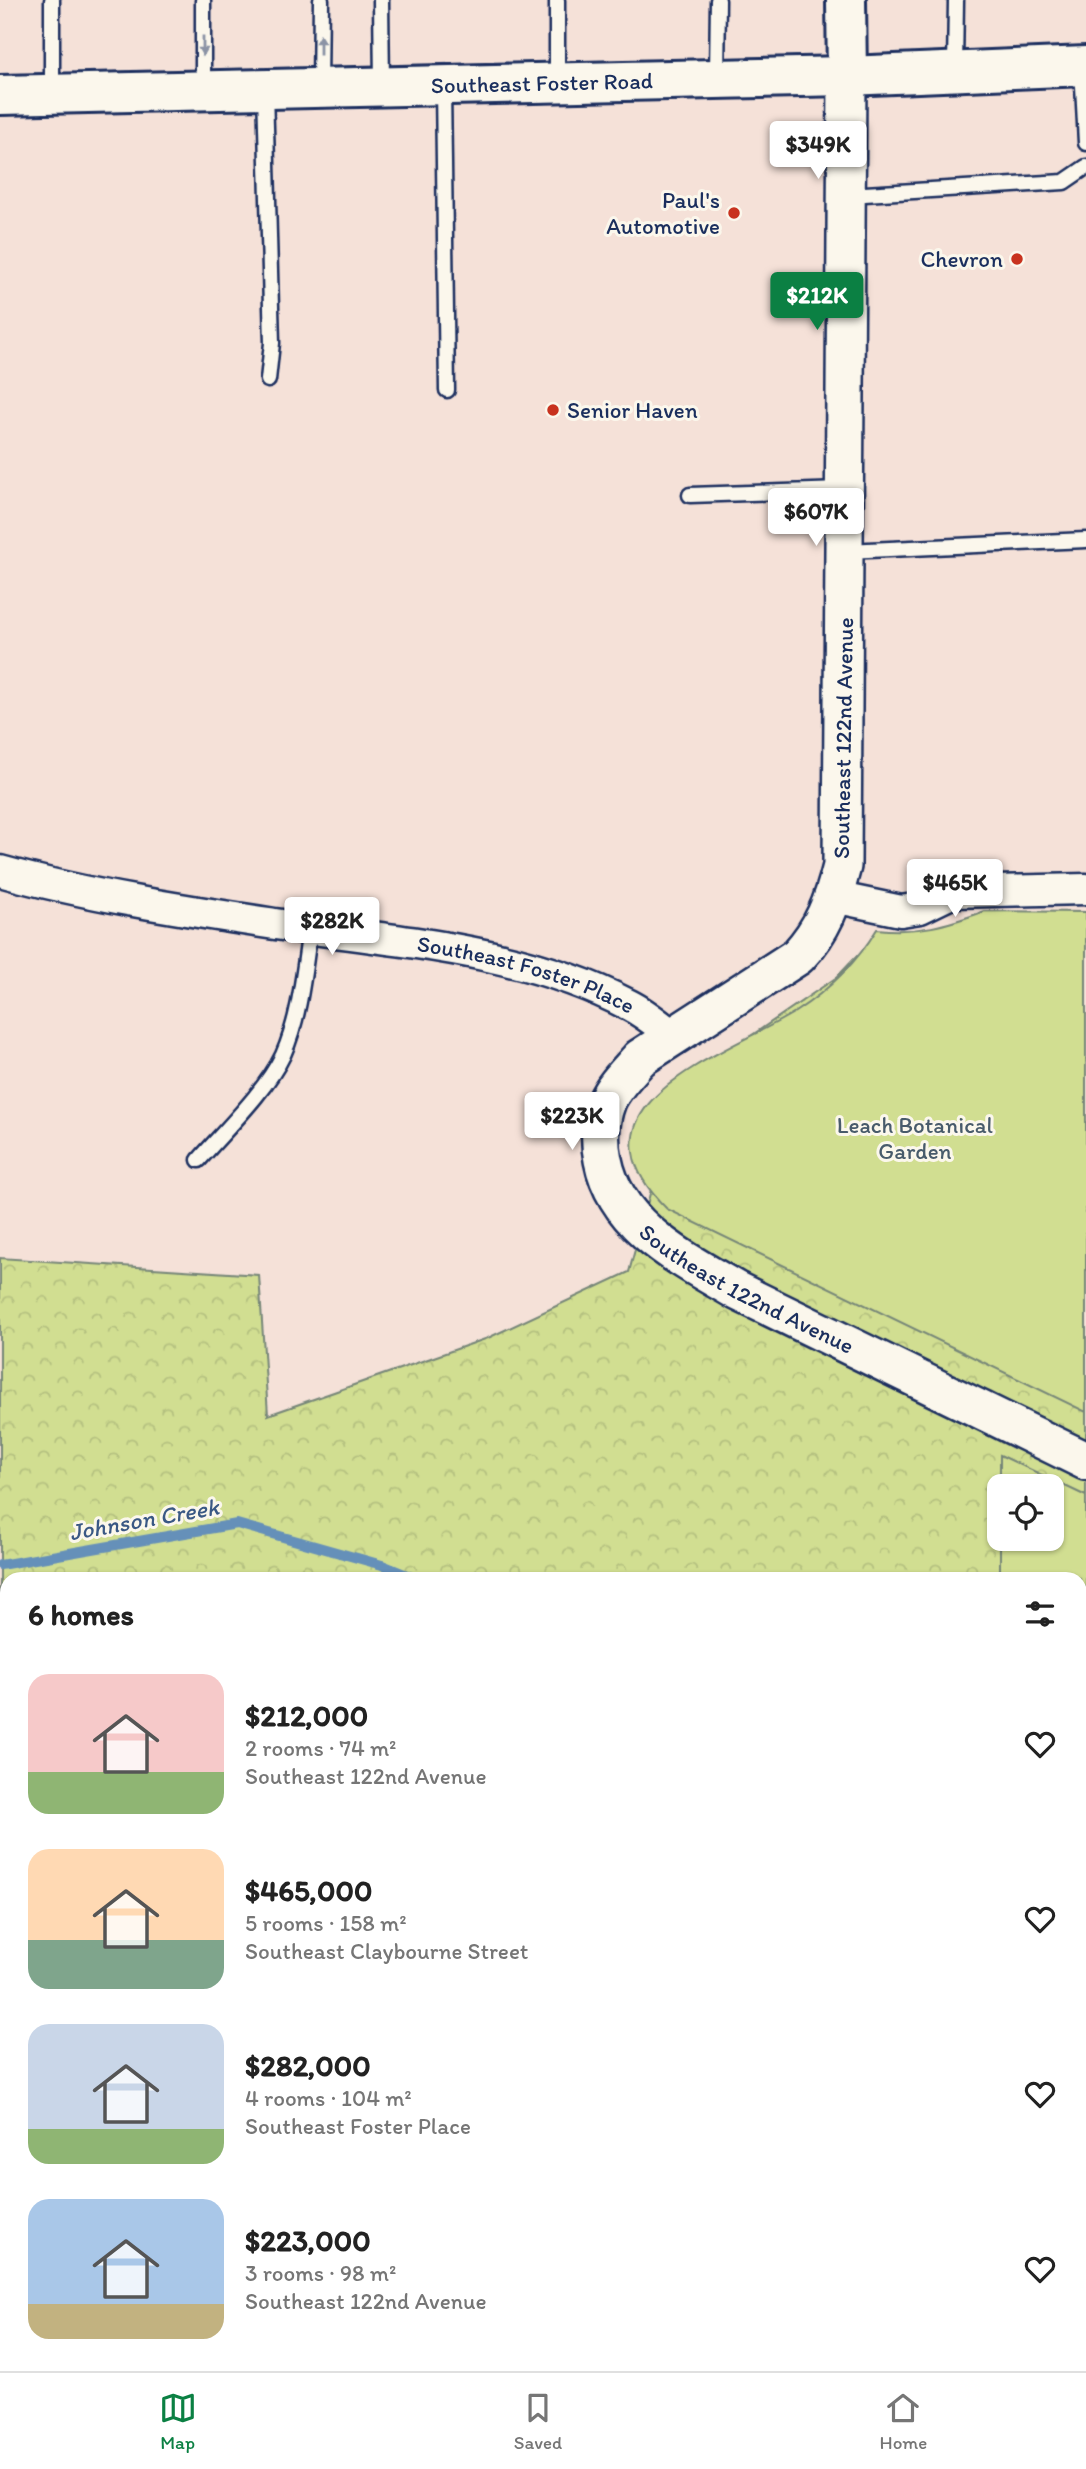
<!DOCTYPE html>
<html lang="en">
<head>
<meta charset="utf-8">
<style>
	:root { --surface:#fff; --page:#f6f6f6; --text:#222; --muted:#767676; --line:#e0e0e0; --accent:#0b8043 }
	body { margin:0; font-family:Itim,sans-serif; background:var(--page); color:var(--text); height:100vh; display:flex; flex-direction:column; font-size:26px; white-space:nowrap }
	* { box-sizing:border-box; margin:0 }
	p { font-size:23px; color:var(--muted) }
	.icon { flex:none; width:38px; height:38px; fill:none; stroke:currentColor; stroke-width:2; stroke-linecap:round; stroke-linejoin:round }
	.map { position:relative; flex:1; overflow:hidden }
	.sheet { position:absolute; left:0px; top:1572px; width:1087px; height:800px; display:flex; flex-direction:column; background:var(--surface); border-radius:21px 21px 0 0; box-shadow:0 2px 5px #0004 }
	.sheet>* { flex:none }
	.tools { position:absolute; left:987px; top:1474px; display:grid; gap:14px }
	.tools a { display:grid; place-items:center; width:77px; height:77px; border-radius:14px; background:var(--surface); box-shadow:0 2px 5px #0004; font-size:35px }
	.price { position:absolute; translate:-50% -60px; padding:0 16px; border-radius:7px; background:#fff; color:#222; font-size:23px; line-height:46px; filter:drop-shadow(0 2px 4px #0008) }
	.price::after { content:''; position:absolute; left:50%; top:42px; width:21px; height:16px; margin-left:-10px; background:inherit; clip-path:polygon(0 0,100% 0,50% 100%) }
	.price.active { background:var(--accent); color:#fff }
	ul { padding:0; list-style:none }
	li { display:flex; align-items:center; gap:21px; height:175px; padding:0 28px }
	li span { display:grid; place-items:center; flex:none; width:196px; height:140px; border-radius:21px; color:#555 }
	li>.icon { margin-inline-start:auto }
	span .icon { width:84px; height:84px; fill:#fffc; stroke-width:1 }
	li b { font-size:30px }
	h2 { display:flex; justify-content:space-between; align-items:center; height:84px; padding:0 28px; font-size:30px }
	.menu { display:flex; justify-content:space-around; align-items:center; height:98px; border-top:2px solid var(--line); background:var(--surface); font-size:19px; color:var(--muted) }
	.menu a { display:grid; justify-items:center; gap:4px }
	.menu .active { color:var(--accent) }
	.map>svg:first-child { display:block }
	.forest { fill:url(#forest-crowns); stroke:#768678; stroke-width:2; fill-rule:evenodd }
	.green { fill:#d1de91; stroke:#768678; stroke-width:2 }
	.lines { fill:none; stroke-linecap:round; stroke-linejoin:round }
	.stream { stroke:#6590b9; stroke-width:10 }
	.service-casing { stroke:#1b2f5e; stroke-width:19 }
	.minor-casing { stroke:#1b2f5e; stroke-width:35 }
	.tertiary-casing { stroke:#1b2f5e; stroke-width:42 }
	.secondary-casing { stroke:#1b2f5e; stroke-width:44 }
	.primary-casing { stroke:#1b2f5e; stroke-width:44 }
	.service { stroke:#fbf7ec; stroke-width:14 }
	.minor { stroke:#fbf7ec; stroke-width:30 }
	.tertiary { stroke:#fbf7ec; stroke-width:37 }
	.secondary { stroke:#fbf7ec; stroke-width:38 }
	.primary { stroke:#fbf7ec; stroke-width:38 }
	.oneway { fill:#8b93a5 }
	.poi-dot { fill:#c8321e; stroke:#fbf7ec; stroke-width:2.5 }
	.labels { text-anchor:middle; dominant-baseline:central; stroke-width:6; stroke-linejoin:round; paint-order:stroke }
	.street-label { font-size:23px; fill:#1b2f5e; stroke:#fbf7ec }
	.poi-label { font-size:23px; fill:#1b2f5e; stroke:#fbf7ec; text-anchor:end }
	.park-label { font-size:23px; fill:#485b6b; stroke:#fbf7ec }
	.water-label { font-size:24px; font-style:italic; fill:#3a5884; stroke:#fbf7ec }
</style>
</head>
<body>
<div class="map">
<svg width="1086" height="2371" viewBox="0 0 1086 2371">
	<defs>
		<pattern id="forest-crowns" width="20" height="18" patternUnits="userSpaceOnUse" patternTransform="scale(1.75)"><rect width="20" height="18" fill="#d1de91"/><path d="M2 6a3 3 0 1 1 6 0M12 15a3 3 0 1 1 6 0" fill="none" stroke="#b3bf7f"/></pattern>
	</defs>
	<rect width="100%" height="100%" fill="#f5e1d8"/>
	<filter id="ink" filterUnits="userSpaceOnUse"><feTurbulence type="fractalNoise" baseFrequency=".0143" numOctaves="2"/><feDisplacementMap in="SourceGraphic" scale="14" xChannelSelector="R" yChannelSelector="G"/><feConvolveMatrix kernelMatrix="1 2 1 2 8 2 1 2 1" color-interpolation-filters="sRGB"/></filter>
	<g filter="url(#ink)">
		<path class="forest" d="M1086 916V1828L1080 1826V1578H7V1678L0 1684V1258L259 1275 268 1415 488 1338 629 1272 679 1085 837 977 857 956 888 967ZM999 1486H1052V1538H999Z"/>
		<g class="green">
			<path d="M985 911 1086 912V1412L667 1209C561 1105 725 1055 795 1012 829 990 856 964 877 929 917 934 947 925 985 911Z"/>
			<path d="M1000 1455 1086 1496V1656H1080V1578H1000V1538H1052V1486H1000Z"/>
		</g>
		<g class="lines">
			<g class="stream">
				<path d="M0 1565 237 1524 382 1565 414 1578"/>
				<path d="M1080 1642 1086 1643"/>
			</g>
			<defs>
				<g id="service">
					<path d="M52 0V93"/>
					<path d="M381 0 382 85"/>
					<path d="M557 0V82"/>
					<path d="M1082 67 1086 143"/>
					<path d="M955 69 956 0"/>
					<path d="M717 77 718 0"/>
					<path d="M443 87 447 390"/>
					<path d="M320 88 321 0"/>
					<path d="M203 90V0"/>
					<path d="M265 91 272 343 268 380"/>
					<path d="M848 195 1064 182 1086 167"/>
					<path d="M690 495 842 490"/>
					<path d="M846 551 1086 540"/>
					<path d="M199 1160C225 1130 266 1091 283 1055 300 1017 304 970 310 929"/>
				</g>
				<g id="minor">
					<path id="s1" d="M0 871C90 896 183 910 275 924 394 941 521 948 629 1005 645 1013 659 1025 672 1035"/>
					<path d="M834 897 901 911 920 908 953 892 1086 889"/>
					<path d="M0 2264 7 2261"/>
				</g>
				<g id="tertiary">
					<path id="s2" d="M847 76 842 866C833 902 823 929 798 956L640 1058C629 1071 614 1085 607 1101 600 1119 599 1141 603 1160 616 1227 683 1259 737 1291L1086 1461"/>
					<path d="M1080 2103H1086"/>
					<path d="M783 2364 786 2371"/>
				</g>
				<path id="secondary" d="M846 0 847 76"/>
				<g id="primary">
					<path id="s3" d="M0 95 847 76 1086 66"/>
				</g>
			</defs>
			<use href="#service" class="service-casing"/>
			<use href="#minor" class="minor-casing"/>
			<use href="#tertiary" class="tertiary-casing"/>
			<use href="#secondary" class="secondary-casing"/>
			<use href="#primary" class="primary-casing"/>
			<use href="#service" class="service"/>
			<use href="#minor" class="minor"/>
			<use href="#tertiary" class="tertiary"/>
			<use href="#secondary" class="secondary"/>
			<use href="#primary" class="primary"/>
		</g>
		<defs><path id="oneway-solid" d="M-6-.8H1V-3.2L6.5 0L1 3.2V.8H-6Z" transform="scale(1.75)"/></defs>
		<g class="oneway">
			<use href="#oneway-solid" transform="translate(320 45) rotate(-90)"/>
			<use href="#oneway-solid" transform="translate(203 46) rotate(90)"/>
		</g>
	</g>
	<g class="poi-dot">
		<circle cx="734" cy="213" r="7"/>
		<circle cx="1017" cy="259" r="7"/>
		<circle cx="553" cy="410" r="7"/>
	</g>
	<g class="labels">
		<g class="street-label">
			<text stroke="none"><textPath href="#s3" startOffset="542">Southeast Foster Road</textPath></text>
			<text transform="translate(843 738) rotate(-89)">Southeast 122nd Avenue</text>
			<text stroke="none"><textPath href="#s1" startOffset="537">Southeast Foster Place</textPath></text>
			<text stroke="none"><textPath href="#s2" startOffset="1395">Southeast 122nd Avenue</textPath></text>
		</g>
		<g class="poi-label">
			<text x="720" y="200">Paul's<tspan x="720" dy="26">Automotive</tspan></text>
			<text x="1003" y="259">Chevron</text>
			<text x="567" y="410" text-anchor="start">Senior Haven</text>
		</g>
		<g class="park-label">
			<text x="915" y="1125">Leach Botanical<tspan x="915" dy="26">Garden</tspan></text>
		</g>
		<g class="water-label">
			<text transform="translate(144 1519) rotate(-10)">Johnson Creek</text>
		</g>
	</g>
</svg>
<div class="tools">
<a><svg class="icon" aria-label="locate" viewBox="0 0 24 24"><circle cx="12" cy="12" r="6"/><path d="M12 2v4M12 18v4M2 12h4M18 12h4"/></svg></a>
</div>
<b class="price" style="left:818px;top:181px">$349K</b>
<b class="price active" style="left:817px;top:332px">$212K</b>
<b class="price" style="left:816px;top:548px">$607K</b>
<b class="price" style="left:955px;top:919px">$465K</b>
<b class="price" style="left:332px;top:957px">$282K</b>
<b class="price" style="left:572px;top:1152px">$223K</b>
<section class="sheet">
<h2>6 homes<svg class="icon" aria-label="filters" viewBox="0 0 24 24"><path d="M4 7h16M4 17h16"/><circle cx="9" cy="7" r="2"/><circle cx="15" cy="17" r="2"/></svg></h2>
<ul>
<li><span style="background:linear-gradient(#f6c9c9 70%,#8fb573 0)"><svg class="icon" aria-label="home" viewBox="0 0 24 24"><path d="M3 11l9-7 9 7M6 9v11h12V9"/></svg></span><div><b>$212,000</b><p>2 rooms · 74 m²</p><p>Southeast 122nd Avenue</p></div><svg class="icon" aria-label="heart" viewBox="0 0 24 24"><path d="M12 20l-8-8c-3-5 5-10 8-4 3-6 11-1 8 4z"/></svg></li>
<li><span style="background:linear-gradient(#ffd9b3 65%,#7fa58c 0)"><svg class="icon" aria-label="home" viewBox="0 0 24 24"><path d="M3 11l9-7 9 7M6 9v11h12V9"/></svg></span><div><b>$465,000</b><p>5 rooms · 158 m²</p><p>Southeast Claybourne Street</p></div><svg class="icon" aria-label="heart" viewBox="0 0 24 24"><path d="M12 20l-8-8c-3-5 5-10 8-4 3-6 11-1 8 4z"/></svg></li>
<li><span style="background:linear-gradient(#c9d6e8 75%,#8fb573 0)"><svg class="icon" aria-label="home" viewBox="0 0 24 24"><path d="M3 11l9-7 9 7M6 9v11h12V9"/></svg></span><div><b>$282,000</b><p>4 rooms · 104 m²</p><p>Southeast Foster Place</p></div><svg class="icon" aria-label="heart" viewBox="0 0 24 24"><path d="M12 20l-8-8c-3-5 5-10 8-4 3-6 11-1 8 4z"/></svg></li>
<li><span style="background:linear-gradient(#a9c7e8 75%,#c2b280 0)"><svg class="icon" aria-label="home" viewBox="0 0 24 24"><path d="M3 11l9-7 9 7M6 9v11h12V9"/></svg></span><div><b>$223,000</b><p>3 rooms · 98 m²</p><p>Southeast 122nd Avenue</p></div><svg class="icon" aria-label="heart" viewBox="0 0 24 24"><path d="M12 20l-8-8c-3-5 5-10 8-4 3-6 11-1 8 4z"/></svg></li>
</ul>
</section>
</div>
<nav class="menu">
<a class="active"><svg class="icon" aria-label="map" viewBox="0 0 24 24"><path d="M3 6l6-2 6 2 6-2v14l-6 2-6-2-6 2zM9 4v14M15 6v14"/></svg>Map</a>
<a><svg class="icon" aria-label="saved" viewBox="0 0 24 24"><path d="M7 4h10v16l-5-4-5 4z"/></svg>Saved</a>
<a><svg class="icon" aria-label="home" viewBox="0 0 24 24"><path d="M3 11l9-7 9 7M6 9v11h12V9"/></svg>Home</a>
</nav>
</body>
</html>
